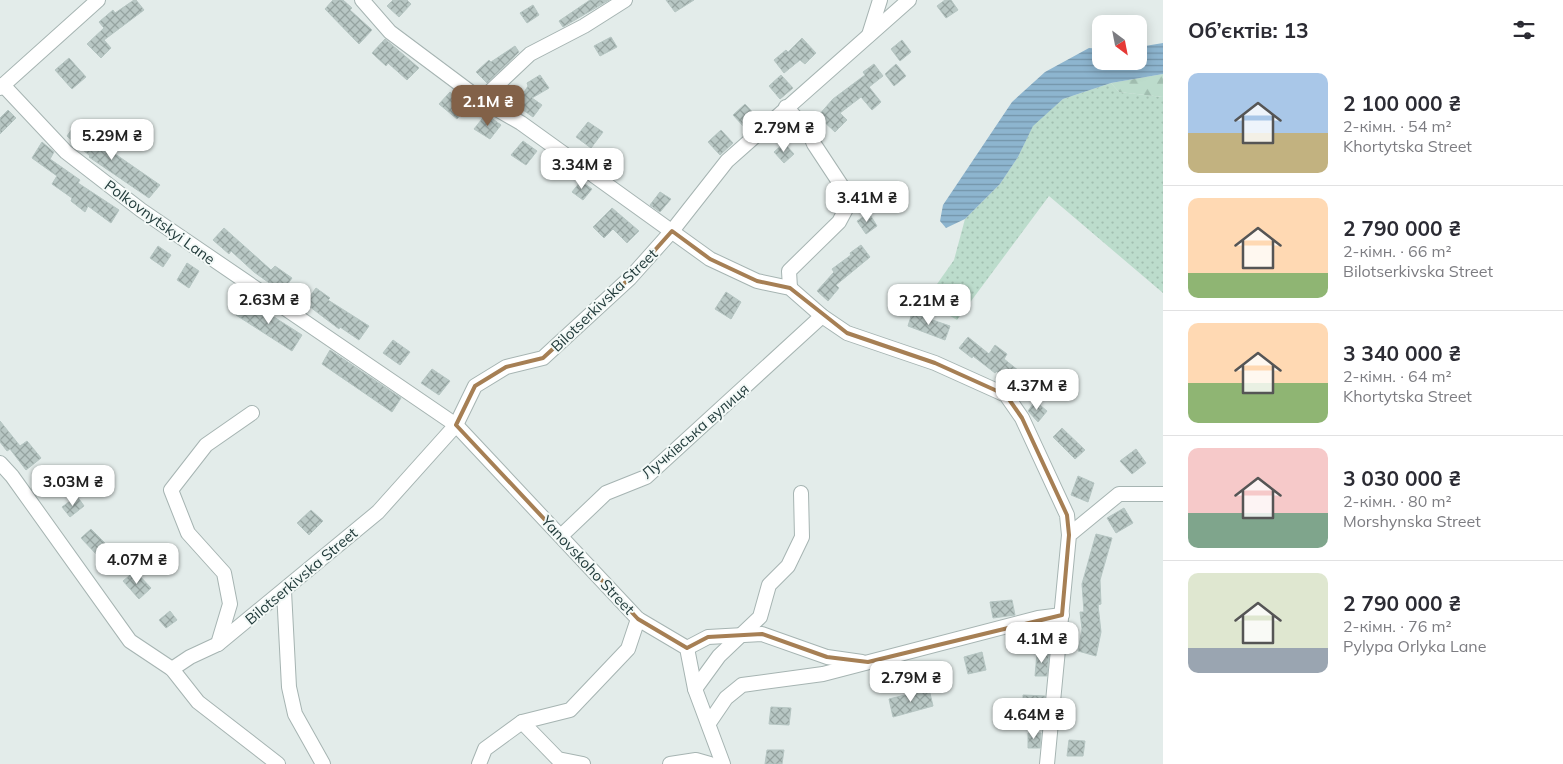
<!DOCTYPE html>
<html lang="uk">
<head>
<meta charset="utf-8">
<style>
	:root { --surface:#fff; --page:#f7f7f7; --text:#2b2b33; --muted:#7c7c81; --line:#e1e1e2; --accent:#826148 }
	body { margin:0; font-family:Mulish,sans-serif; background:var(--page); color:var(--text); height:100vh; display:flex; flex-direction:column; font-size:19px; white-space:nowrap }
	* { box-sizing:border-box; margin:0 }
	p { font-size:16px; color:var(--muted) }
	.icon { flex:none; width:28px; height:28px; fill:none; stroke:currentColor; stroke-width:2; stroke-linecap:round; stroke-linejoin:round }
	.map { position:relative; flex:1; overflow:hidden }
	.sheet { display:flex; flex-direction:column; background:var(--surface); width:400px }
	.sheet>* { flex:none }
	.needle { width:32px; rotate:148deg }
	.fabs { position:absolute; left:1092px; top:15px; display:grid; gap:10px }
	.fabs a { display:grid; place-items:center; width:55px; height:55px; border-radius:10px; background:var(--surface); box-shadow:0 2px 12px #0003; font-size:25px }
	.price { position:absolute; translate:-50% -42px; padding:0 11px; border-radius:10px; background:#fff; color:#222; font-size:16px; line-height:32px; filter:drop-shadow(0 1px 2px #0008) }
	.price::after { content:''; position:absolute; left:50%; top:30px; width:15px; height:11px; margin-left:-8px; background:inherit; clip-path:polygon(0 0,100% 0,50% 100%) }
	.price.active { background:var(--accent); color:#fff }
	ul { padding:0; list-style:none }
	li { display:flex; align-items:center; gap:15px; height:125px; padding:0 25px }
	li+li { border-top:1px solid var(--line) }
	li span { display:grid; place-items:center; flex:none; width:140px; height:100px; border-radius:10px; color:#555 }
	li>.icon { margin-inline-start:auto }
	span .icon { width:60px; height:60px; fill:#fffc; stroke-width:1 }
	li b { font-size:21px }
	h2 { display:flex; justify-content:space-between; align-items:center; height:60px; padding:0 25px; font-size:21px }
	main { display:flex; flex:1; min-height:0 }
	.map>svg:first-child { display:block }
	.grass { fill:url(#grass-dots) }
	.forest { fill:url(#forest-firs) }
	.water { fill:url(#water-rules) }
	.building { fill:url(#building-cross-hatch); stroke:#b5c5c2 }
	.lines { fill:none; stroke-linecap:round; stroke-linejoin:round }
	.minor-casing { stroke:#a6b4b2; stroke-width:16 }
	.minor { stroke:#fff; stroke-width:14 }
	.marked { fill:none; stroke:#a67f54; stroke-width:4; stroke-linejoin:round }
	.labels { text-anchor:middle; dominant-baseline:central; stroke-width:4; stroke-linejoin:round; paint-order:stroke }
	.street-label { font-size:15px; fill:#233c3c; stroke:#f3f9f7 }
</style>
</head>
<body>
<main>
<div class="map">
<svg width="1163" height="764" viewBox="0 0 1163 764">
	<defs>
		<pattern id="grass-dots" width="8" height="8" patternUnits="userSpaceOnUse" patternTransform="scale(1.25)"><rect width="8" height="8" fill="#bcdccc"/><path d="M2 2h.1M6 6h.1" fill="none" stroke="#a1beb0" stroke-width="1.8" stroke-linecap="round"/></pattern>
		<pattern id="forest-firs" width="22" height="20" patternUnits="userSpaceOnUse" patternTransform="scale(1.25)"><rect width="22" height="20" fill="#bcdccc"/><path d="M5 1l3.5 6h-7zM16 11l3.5 6h-7z" fill="#a1beb0"/></pattern>
		<pattern id="water-rules" width="6" height="5" patternUnits="userSpaceOnUse" patternTransform="scale(1.25)"><rect width="6" height="5" fill="#8db5cf"/><path d="M0 2.5h6" fill="none" stroke="#7394a9"/></pattern>
		<pattern id="building-cross-hatch" width="8" height="8" patternUnits="userSpaceOnUse" patternTransform="scale(1.25)"><rect width="8" height="8" fill="#b8c7c4"/><path d="M0 0l8 8M0 8l8-8" fill="none" stroke="#95a3a0"/></pattern>
	</defs>
	<rect width="100%" height="100%" fill="#e3ecea"/>
	<path class="grass" d="M1111 83 1119 92 1163 97V293L1049 196 957 320 925 301 954 260 965 219 1000 184 1018 157 1033 125 1063 99Z"/>
	<path class="forest" d="M1163 74V97L1119 92 1111 83Z"/>
	<path class="water" d="M1163 43V74L1111 83 1063 99 1033 126 1018 157 1000 184 965 219 946 228 940 221 943 205 1012 102 1045 72 1089 48 1101 49V61H1139V47Z"/>
	<g class="building">
		<path d="M134 0H136L144 10 104 40 111 48 101 58 87 44 104 28 99 22 113 10 115 13Z"/>
		<path d="M333 0H343L352 8 350 10 372 30 359 44 325 9Z"/>
		<path d="M393 0H407L411 4 399 17 387 6Z"/>
		<path d="M590 0H609L563 27 559 21Z"/>
		<path d="M666 0H694L675 12Z"/>
		<path d="M945 0H951L958 10 946 18 937 6Z"/>
		<path d="M533 5 539 15 527 23 520 13Z"/>
		<path d="M611 37 617 47 600 56 594 46Z"/>
		<path d="M802 38 816 53 805 64 800 60 784 73 774 60 786 50 788 52Z"/>
		<path d="M385 39 419 68 407 80 388 63 386 66 372 53Z"/>
		<path d="M902 40 911 52 900 61 891 49Z"/>
		<path d="M515 46 519 52 487 83 476 72 489 60 491 62Z"/>
		<path d="M69 58 86 77 72 89 55 70Z"/>
		<path d="M874 64 883 76 869 87 881 102 872 110 861 97 840 113 847 120 835 132 818 116 833 99 865 75 863 72Z"/>
		<path d="M896 64 906 76 894 86 885 74Z"/>
		<path d="M540 75 549 88 532 98 542 105 533 117 516 105 528 86 527 83Z"/>
		<path d="M781 75 793 88 780 99 769 86Z"/>
		<path d="M450 92 468 107 457 119 439 104Z"/>
		<path d="M745 104 757 117 745 128 733 115Z"/>
		<path d="M8 110 16 118 0 134V118Z"/>
		<path d="M486 114 501 125 490 139 474 129Z"/>
		<path d="M77 122 94 136 92 138 160 185 149 198 89 157 90 156 67 136Z"/>
		<path d="M588 122 603 132 591 148 576 137Z"/>
		<path d="M721 130 733 143 720 155 708 142Z"/>
		<path d="M523 141 537 151 526 165 511 155Z"/>
		<path d="M42 142 54 152 50 159 80 180 78 183 119 210 111 223 88 206 85 212 71 201 72 198 52 184 57 176 32 158Z"/>
		<path d="M784 143 794 154 784 163 774 152Z"/>
		<path d="M581 181 592 189 583 200 572 192Z"/>
		<path d="M660 192 671 199 660 212 650 205Z"/>
		<path d="M612 208 639 231 627 243 613 229 604 238 593 227Z"/>
		<path d="M869 213 877 226 866 234 857 221Z"/>
		<path d="M224 228 271 270 275 266 292 278 282 292 254 272 231 251 229 254 213 240Z"/>
		<path d="M861 245 870 257 836 285 839 288 828 301 817 291 834 272 832 269 851 255 850 253Z"/>
		<path d="M158 246 171 255 163 267 150 258Z"/>
		<path d="M187 263 199 271 189 288 177 280Z"/>
		<path d="M316 288 330 298 328 300 369 326 359 340 340 327 339 329 305 303Z"/>
		<path d="M726 292 741 302 731 319 715 309Z"/>
		<path d="M246 299 302 335 292 351 236 315Z"/>
		<path d="M912 313 950 326 945 340 908 326Z"/>
		<path d="M968 337 989 354 995 345 1007 354 1004 359 1024 375 1016 386 996 371 995 373 973 356 972 358 959 348Z"/>
		<path d="M393 340 410 352 400 365 383 353Z"/>
		<path d="M330 350 401 398 392 412 322 364Z"/>
		<path d="M432 369 450 381 439 395 421 383Z"/>
		<path d="M1035 401 1047 411 1038 422 1028 411Z"/>
		<path d="M0 421 20 446 27 441 41 458 26 470 10 449 7 451 0 442Z"/>
		<path d="M1062 428 1085 450 1075 459 1053 437Z"/>
		<path d="M1136 449 1146 463 1132 474 1120 461Z"/>
		<path d="M50 470 65 486 56 494 51 489 47 492 37 482Z"/>
		<path d="M1078 476 1094 483 1088 502 1071 495Z"/>
		<path d="M77 496 84 506 70 517 62 507Z"/>
		<path d="M1124 508 1133 523 1116 533 1107 518Z"/>
		<path d="M311 510 323 521 309 535 297 523Z"/>
		<path d="M91 529 108 546 98 556 81 538Z"/>
		<path d="M1096 534 1112 538 1100 580 1101 604 1098 605 1101 632 1096 656 1078 651 1082 629 1080 612H1084L1082 584Z"/>
		<path d="M135 571 151 588 139 599 123 581Z"/>
		<path d="M1012 600 1015 615 993 618 990 602Z"/>
		<path d="M170 611 177 620 166 628 159 620Z"/>
		<path d="M982 652 986 670 968 674 964 657Z"/>
		<path d="M1037 653H1049L1047 676H1035Z"/>
		<path d="M929 689 933 706 893 717 889 699Z"/>
		<path d="M1023 695 1045 696 1043 710 1023 709Z"/>
		<path d="M771 707 791 708 789 725 769 724Z"/>
		<path d="M1028 733H1041L1040 748H1028Z"/>
		<path d="M1069 740 1085 741 1083 756H1067Z"/>
		<path d="M767 750H784L782 764H765Z"/>
	</g>
	<g class="lines">
		<defs>
			<g id="minor">
				<path d="M362 0 390 32 481 100 521 123 710 259 757 281 790 288 822 316 847 333 935 363 1006 395 1022 418 1067 515 1069 535"/>
				<path d="M869 35 880 0"/>
				<path d="M3 85 66 152 141 210 456 425 638 619 687 648 695 689 723 764"/>
				<path d="M0 88 98 0"/>
				<path d="M481 100 530 54 584 26 625 0"/>
				<path d="M786 107 809 132 814 144 843 188 847 207 839 222 789 271 790 288"/>
				<path d="M0 463 12 476 130 641 172 669 198 702 278 764"/>
				<path d="M562 535 606 493 646 477 822 316"/>
				<path d="M284 591 289 687 295 714 323 764"/>
				<path d="M218 644 230 604 224 573 188 533 171 490 206 445 252 413"/>
				<path d="M687 648 708 637 762 634 827 657 862 662"/>
				<path d="M172 669 190 657 218 644 378 512 456 425 475 386 506 367 543 358 630 278 672 231 727 161 909 0"/>
				<path d="M695 689 719 656 760 617 769 585 788 566 802 537 801 493"/>
				<path d="M522 722 558 759 583 764"/>
				<path d="M709 723 726 698 742 685 823 674 1038 618 1062 615"/>
				<path d="M479 764 485 749 522 722 570 710 628 649 638 619"/>
				<path d="M670 764 696 760 710 764"/>
				<path d="M1047 764 1069 535 1119 494H1163"/>
			</g>
		</defs>
		<use href="#minor" class="minor-casing"/>
		<use href="#minor" class="minor"/>
	</g>
	<path class="marked" d="M672 231 710 259 757 281 790 288 847 333 935 363 1006 395 1022 418 1067 515 1069 535 1062 615 868 662 827 657 762 634 708 637 687 648 638 619 456 425 475 386 506 367 543 358 630 278Z"/>
	<g class="labels">
		<g class="street-label">
			<text transform="translate(160 222) rotate(36)">Polkovnytskyi Lane</text>
			<text transform="translate(604 300) rotate(-44)">Bilotserkivska Street</text>
			<text transform="translate(695 431) rotate(-41)">Лучківська вулиця</text>
			<text transform="translate(588 565) rotate(47)">Yanovskoho Street</text>
			<text transform="translate(301 576) rotate(-40)">Bilotserkivska Street</text>
		</g>
	</g>
</svg>
<div class="fabs">
<a><svg class="needle" viewBox="-14 -14 28 28"><path d="M0-13l5 13h-10z" fill="#e53935"/><path d="M0 13l5-13h-10z" fill="#7c7c81"/></svg></a>
</div>
<b class="price active" style="left:488px;top:127px">2.1M ₴</b>
<b class="price" style="left:784px;top:153px">2.79M ₴</b>
<b class="price" style="left:112px;top:161px">5.29M ₴</b>
<b class="price" style="left:582px;top:190px">3.34M ₴</b>
<b class="price" style="left:867px;top:223px">3.41M ₴</b>
<b class="price" style="left:269px;top:325px">2.63M ₴</b>
<b class="price" style="left:929px;top:326px">2.21M ₴</b>
<b class="price" style="left:1037px;top:411px">4.37M ₴</b>
<b class="price" style="left:73px;top:507px">3.03M ₴</b>
<b class="price" style="left:137px;top:585px">4.07M ₴</b>
<b class="price" style="left:1042px;top:664px">4.1M ₴</b>
<b class="price" style="left:911px;top:703px">2.79M ₴</b>
<b class="price" style="left:1034px;top:740px">4.64M ₴</b>
</div>
<section class="sheet">
<h2>Об’єктів: 13<svg class="icon" aria-label="filters" viewBox="0 0 24 24"><path d="M4 7h16M4 17h16"/><circle cx="9" cy="7" r="2"/><circle cx="15" cy="17" r="2"/></svg></h2>
<ul>
<li><span style="background:linear-gradient(#a9c7e8 60%,#c2b280 0)"><svg class="icon" aria-label="home" viewBox="0 0 24 24"><path d="M3 11l9-7 9 7M6 9v11h12V9"/></svg></span><div><b>2 100 000 ₴</b><p>2-кімн. · 54 m²</p><p>Khortytska Street</p></div></li>
<li><span style="background:linear-gradient(#ffd9b3 75%,#8fb573 0)"><svg class="icon" aria-label="home" viewBox="0 0 24 24"><path d="M3 11l9-7 9 7M6 9v11h12V9"/></svg></span><div><b>2 790 000 ₴</b><p>2-кімн. · 66 m²</p><p>Bilotserkivska Street</p></div></li>
<li><span style="background:linear-gradient(#ffd9b3 60%,#8fb573 0)"><svg class="icon" aria-label="home" viewBox="0 0 24 24"><path d="M3 11l9-7 9 7M6 9v11h12V9"/></svg></span><div><b>3 340 000 ₴</b><p>2-кімн. · 64 m²</p><p>Khortytska Street</p></div></li>
<li><span style="background:linear-gradient(#f6c9c9 65%,#7fa58c 0)"><svg class="icon" aria-label="home" viewBox="0 0 24 24"><path d="M3 11l9-7 9 7M6 9v11h12V9"/></svg></span><div><b>3 030 000 ₴</b><p>2-кімн. · 80 m²</p><p>Morshynska Street</p></div></li>
<li><span style="background:linear-gradient(#dfe7d0 75%,#9aa5b1 0)"><svg class="icon" aria-label="home" viewBox="0 0 24 24"><path d="M3 11l9-7 9 7M6 9v11h12V9"/></svg></span><div><b>2 790 000 ₴</b><p>2-кімн. · 76 m²</p><p>Pylypa Orlyka Lane</p></div></li>
</ul>
</section>
</main>
</body>
</html>
